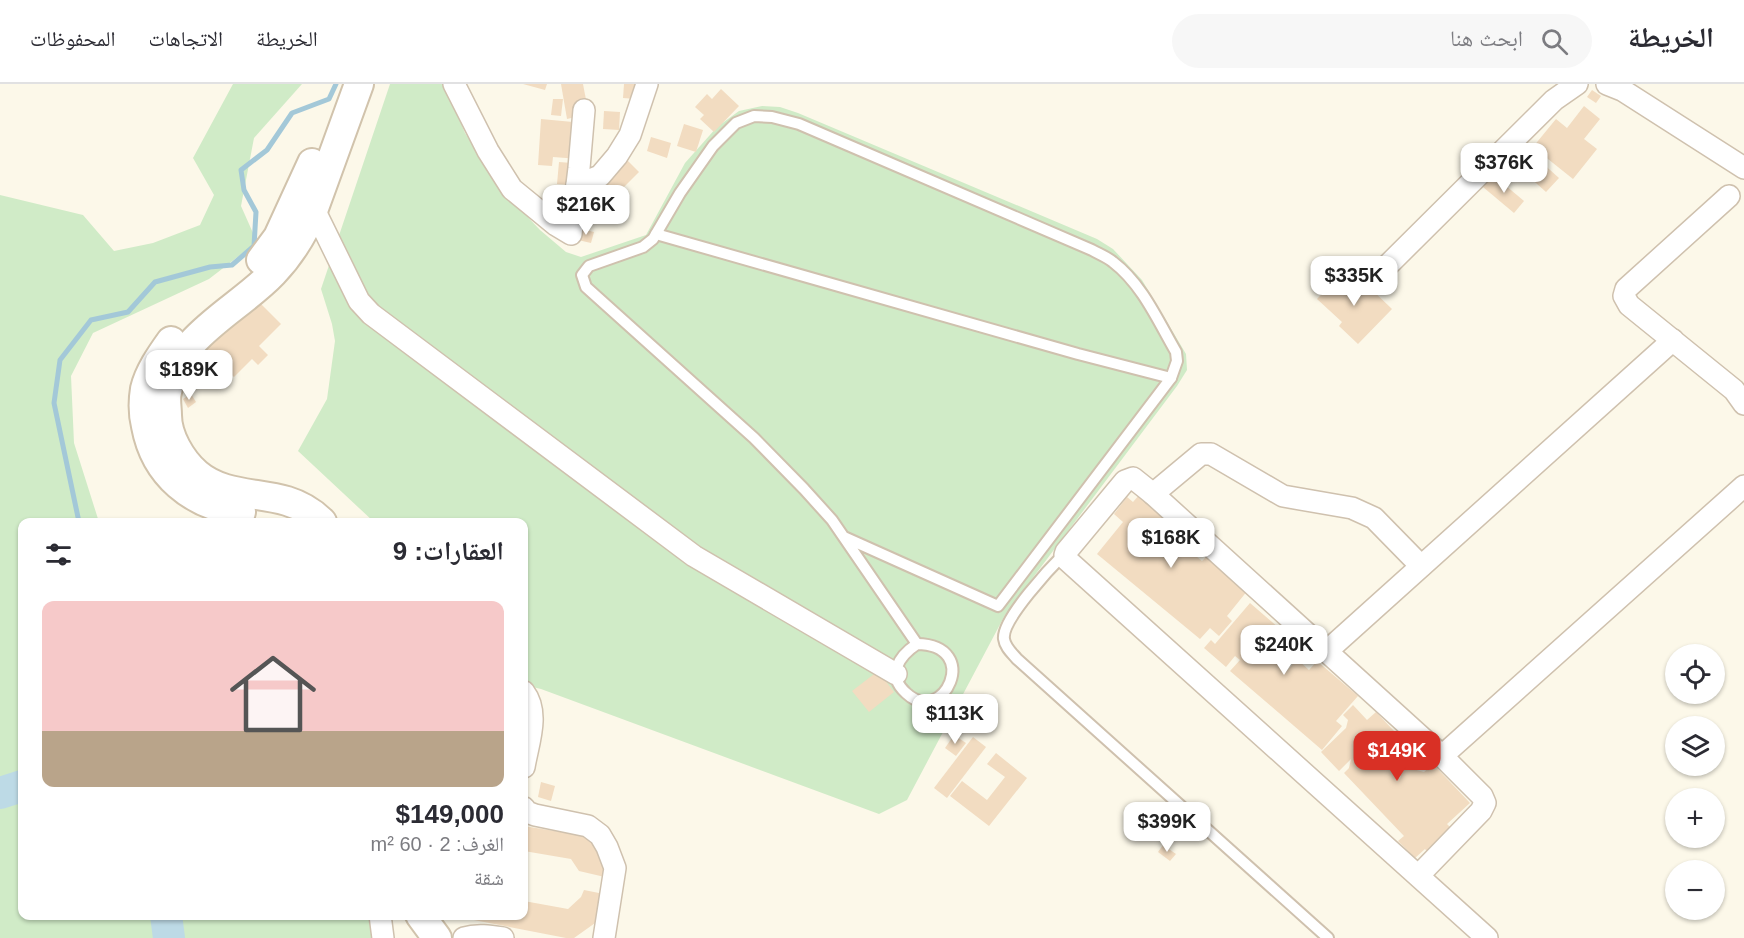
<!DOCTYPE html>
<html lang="ar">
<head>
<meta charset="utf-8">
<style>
	:root { --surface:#fff; --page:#f7f7f7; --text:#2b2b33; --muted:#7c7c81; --line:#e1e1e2; --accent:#d93025 }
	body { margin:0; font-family:Helvetica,"Noto Naskh Arabic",sans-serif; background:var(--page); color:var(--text); direction:rtl; height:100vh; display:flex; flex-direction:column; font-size:22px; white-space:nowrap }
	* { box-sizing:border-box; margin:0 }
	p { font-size:20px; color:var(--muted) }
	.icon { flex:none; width:33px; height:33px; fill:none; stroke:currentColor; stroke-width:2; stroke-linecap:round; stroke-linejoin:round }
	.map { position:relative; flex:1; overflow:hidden; direction:ltr }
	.drawer { position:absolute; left:18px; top:434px; width:510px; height:402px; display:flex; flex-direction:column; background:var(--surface); border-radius:12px; box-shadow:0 2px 4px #0004; direction:rtl }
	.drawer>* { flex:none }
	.controls { position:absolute; left:1665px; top:560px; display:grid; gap:12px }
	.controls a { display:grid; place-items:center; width:60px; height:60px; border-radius:50%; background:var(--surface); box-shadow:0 2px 4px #0004; font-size:30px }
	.price { position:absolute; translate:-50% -51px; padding:0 14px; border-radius:12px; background:#fff; color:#222; font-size:20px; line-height:39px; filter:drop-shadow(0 2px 3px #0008) }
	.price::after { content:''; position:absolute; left:50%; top:36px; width:18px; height:14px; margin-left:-9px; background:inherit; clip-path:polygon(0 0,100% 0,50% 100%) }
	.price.active { background:var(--accent); color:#fff }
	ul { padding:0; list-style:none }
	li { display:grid; align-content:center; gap:12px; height:318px; padding:0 24px }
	li span { display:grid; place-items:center; height:186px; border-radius:12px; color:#555 }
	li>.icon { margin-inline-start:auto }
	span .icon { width:108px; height:108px; fill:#fffc; stroke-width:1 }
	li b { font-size:26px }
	h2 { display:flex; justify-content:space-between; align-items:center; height:72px; padding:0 24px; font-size:26px }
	header { display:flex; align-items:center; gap:36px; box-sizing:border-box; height:84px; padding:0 30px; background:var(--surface); border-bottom:2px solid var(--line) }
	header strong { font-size:28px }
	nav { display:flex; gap:33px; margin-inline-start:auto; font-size:21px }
	.search { width:420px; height:54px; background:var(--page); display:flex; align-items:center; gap:15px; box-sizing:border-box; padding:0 21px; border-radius:33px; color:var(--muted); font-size:22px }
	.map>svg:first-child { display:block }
	.green { fill:#d0ebc7 }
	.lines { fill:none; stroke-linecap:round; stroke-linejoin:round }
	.stream { stroke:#a3c8d8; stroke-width:5 }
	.river { stroke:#bddae6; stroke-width:32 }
	.building { fill:#f2dcc1 }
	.lane-casing { stroke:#cfc1ae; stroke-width:14 }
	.street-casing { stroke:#cfc1ae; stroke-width:24 }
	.secondary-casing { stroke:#d1c3ac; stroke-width:32 }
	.lane { stroke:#fff; stroke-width:10 }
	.street { stroke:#fff; stroke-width:21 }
	.secondary { stroke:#fff; stroke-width:28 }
</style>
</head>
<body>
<header>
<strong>الخريطة</strong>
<div class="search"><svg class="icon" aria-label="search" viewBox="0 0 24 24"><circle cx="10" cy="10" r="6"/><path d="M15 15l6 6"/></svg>ابحث هنا</div>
<nav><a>الخريطة</a><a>الاتجاهات</a><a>المحفوظات</a></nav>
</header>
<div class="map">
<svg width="1744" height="854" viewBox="0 0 1744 854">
	<rect width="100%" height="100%" fill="#fcf8e9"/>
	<g class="green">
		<path d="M233 0H302L254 54 241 122 257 158 209 195 93 249 71 292 74 359 99 438H22V831H370L375 854H0V111L83 131 114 167 153 159 200 141 214 111 193 74Z"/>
		<path d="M390 0H445L465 49 501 105 540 146 566 168 581 173 646 151 685 79 717 43 739 27 762 22 780 23 798 29 1097 155 1113 165 1142 196 1186 270 1187 286 1177 302 1005 531 907 716 879 730 541 605 524 601V438H374L298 367 327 315 335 257 332 240 321 205Z"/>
	</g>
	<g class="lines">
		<path class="stream" d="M79 438 54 319 60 276 91 236 128 228 155 198 210 183 232 181 254 162 256 128 244 106 241 86 267 66 292 29 329 15 336 0"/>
		<g class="river">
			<path d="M0 709 22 702"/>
			<path d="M166 831 169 854"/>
		</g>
	</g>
	<g class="building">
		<path d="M523 0H547L545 6Z"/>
		<path d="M561 0H583L587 21 580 32 567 35Z"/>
		<path d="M624 0H637L636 15 623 14Z"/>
		<path d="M721 5 739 22 714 48 700 35 704 31 695 23 707 10 712 15Z"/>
		<path d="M1592 6 1601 12 1596 19 1587 13Z"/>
		<path d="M553 15H563L561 32 551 31Z"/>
		<path d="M1584 22 1600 35 1584 55 1597 65 1573 95 1533 63 1556 35 1567 44Z"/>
		<path d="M604 27 620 28 619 46 603 45Z"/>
		<path d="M541 35 573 38 579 75 553 73 552 82 538 81Z"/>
		<path d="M684 40 703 46 696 68 677 62Z"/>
		<path d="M651 53 671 59 667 74 647 67Z"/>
		<path d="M1530 68 1559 94 1546 108 1517 82Z"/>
		<path d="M626 75 639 88 610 117 597 105Z"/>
		<path d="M559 78 572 79 570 101 557 100Z"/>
		<path d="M1493 91 1524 117 1514 129 1483 103Z"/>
		<path d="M581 145 594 148 591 159 578 156Z"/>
		<path d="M1343 188 1363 208 1368 202 1392 225 1358 260 1339 242 1342 238 1317 215Z"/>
		<path d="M255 214 281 240 259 262 268 271 258 281 252 275 234 293 204 264Z"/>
		<path d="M191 310 196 318 188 324 183 315Z"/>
		<path d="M1140 410 1193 454 1185 463 1202 477 1207 472 1248 506 1227 532 1232 537 1219 552 1210 544 1200 555 1097 470 1123 438 1114 430 1127 413 1133 418Z"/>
		<path d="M1250 519 1300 562 1280 585 1285 589 1297 575 1309 586 1317 577 1358 612 1336 637 1342 642 1322 666 1230 587 1240 576 1235 572 1226 583 1204 564 1211 556 1215 560Z"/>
		<path d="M878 587 894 608 869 628 852 607Z"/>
		<path d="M1353 621 1367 636 1376 628 1413 667 1392 687 1400 695 1405 676 1419 680 1413 685 1424 688 1433 680 1470 719 1447 740 1455 748 1430 771 1425 765 1415 774 1398 757 1404 752 1344 689 1349 684 1351 675 1339 687 1321 668 1346 644 1348 636 1343 631Z"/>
		<path d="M954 651 966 659 956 672 945 664Z"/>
		<path d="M973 653 986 663 947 714 934 704Z"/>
		<path d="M996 669 1027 694 989 742 950 712 962 697 987 716 1005 693 987 680Z"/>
		<path d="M541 698 555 702 551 717 538 713Z"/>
		<path d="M524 742 591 753 610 778 609 794 579 787 571 775 524 767Z"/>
		<path d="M1163 761 1176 770 1170 777 1158 768Z"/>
		<path d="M584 806 609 811 605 832 574 854H566L453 832 524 831V817L568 825 581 813Z"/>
	</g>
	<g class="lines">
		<defs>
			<g id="lane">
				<path d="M656 150 1078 270 1171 294"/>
				<path d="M844 453 998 522 1171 294 1177 277 1176 268C1158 237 1142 200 1113 178 1107 173 1099 170 1092 166L799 40 772 33 754 32 736 39 713 62 680 109 653 155 643 163 589 182 582 191 586 203 754 354 804 405 832 436 917 560"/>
				<path d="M1066 468C1052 482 1001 536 1004 555 1005 563 1012 569 1017 575L1328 854"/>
				<path d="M917 560C983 561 943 644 906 609 886 591 899 572 917 560Z"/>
			</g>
			<g id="street">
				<path d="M454 0 488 67 512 105 556 141 571 150 579 84 584 26"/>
				<path d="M1607 0 1622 6 1744 84"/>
				<path d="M577 101 600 92 617 72 630 51 647 0"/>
				<path d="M1729 112 1626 205 1624 212 1629 221 1734 306 1744 320"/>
				<path d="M309 115 359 217 371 230 694 472 896 590"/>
				<path d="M1388 181 1554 16 1577 0"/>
				<path d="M1153 410 1201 370H1211L1283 412 1352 424 1374 434 1421 482"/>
				<path d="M1327 567 1673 256"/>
				<path d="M524 608C540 629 528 659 524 683"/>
				<path d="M1442 672 1744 402"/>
				<path d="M524 724 527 728 535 731 588 742 600 751 607 763 615 784 604 854"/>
				<path d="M1418 792 1481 727 1485 719 1482 712 1442 672 1153 410 1133 394 1125 397 1066 468 1065 471 1067 476 1487 854"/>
				<path d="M380 831 383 854"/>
				<path d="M464 854C477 850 490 852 503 854"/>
			</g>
			<g id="secondary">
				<path d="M261 176 278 153 312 79"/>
				<path d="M171 257C161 271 149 288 145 305 143 317 143 330 146 342 155 391 192 421 241 428"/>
				<path d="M322 438C313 429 300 421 287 417 257 408 223 412 197 390 181 376 167 352 167 331 167 324 165 315 167 308 176 252 238 226 273 189 292 169 304 149 314 124L359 0"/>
				<path d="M420 831 437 854"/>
			</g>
		</defs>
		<use href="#lane" class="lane-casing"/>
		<use href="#street" class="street-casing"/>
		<use href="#secondary" class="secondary-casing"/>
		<use href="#lane" class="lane"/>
		<use href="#street" class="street"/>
		<use href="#secondary" class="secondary"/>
	</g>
</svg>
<div class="controls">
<a><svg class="icon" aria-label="locate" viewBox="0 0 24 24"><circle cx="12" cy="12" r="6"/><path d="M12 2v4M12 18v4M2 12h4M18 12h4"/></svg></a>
<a><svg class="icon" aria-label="layers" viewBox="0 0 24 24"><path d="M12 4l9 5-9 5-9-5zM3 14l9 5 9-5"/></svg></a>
<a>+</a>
<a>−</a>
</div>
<b class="price" style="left:1504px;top:110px">$376K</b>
<b class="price" style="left:586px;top:152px">$216K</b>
<b class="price" style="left:1354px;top:223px">$335K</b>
<b class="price" style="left:189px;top:317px">$189K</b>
<b class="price" style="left:1171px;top:485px">$168K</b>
<b class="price" style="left:1284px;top:592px">$240K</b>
<b class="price" style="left:955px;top:661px">$113K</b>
<b class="price active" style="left:1397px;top:698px">$149K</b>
<b class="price" style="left:1167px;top:769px">$399K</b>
<section class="drawer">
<h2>العقارات: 9<svg class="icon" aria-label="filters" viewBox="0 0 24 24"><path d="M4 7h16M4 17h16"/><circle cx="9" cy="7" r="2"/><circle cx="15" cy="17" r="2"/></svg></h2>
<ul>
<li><span style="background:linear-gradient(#f6c9c9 70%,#b9a48a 0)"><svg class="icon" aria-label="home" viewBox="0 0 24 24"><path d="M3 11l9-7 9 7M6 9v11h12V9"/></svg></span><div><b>$149,000</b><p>الغرف: 2 · 60 m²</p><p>شقة</p></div></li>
</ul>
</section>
</div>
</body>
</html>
